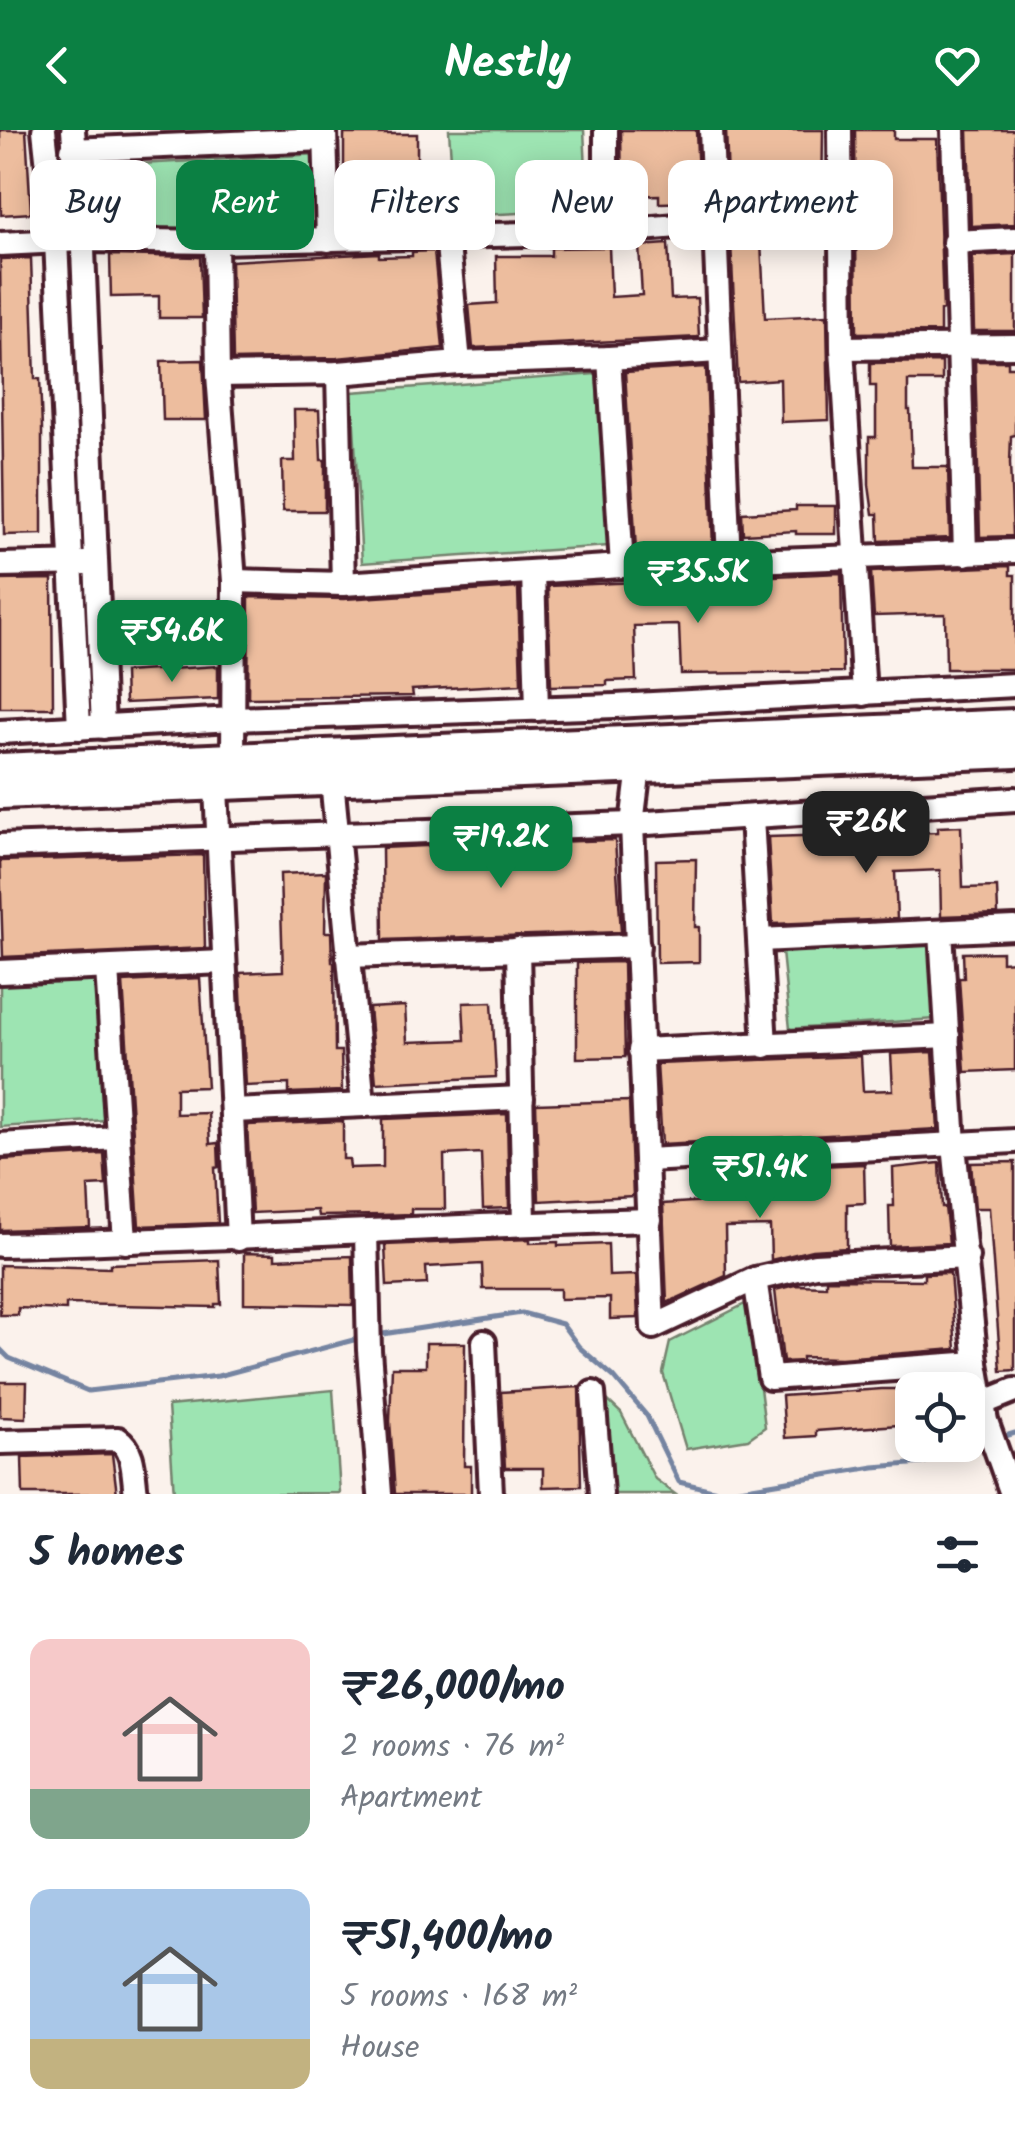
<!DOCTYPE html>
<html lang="en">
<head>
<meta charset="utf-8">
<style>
	:root { --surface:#fff; --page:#f2f2f3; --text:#1f2937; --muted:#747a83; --accent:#0b8043 }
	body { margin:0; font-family:Kalam,sans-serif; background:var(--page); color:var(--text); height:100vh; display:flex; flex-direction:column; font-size:38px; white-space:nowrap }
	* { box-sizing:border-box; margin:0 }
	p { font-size:32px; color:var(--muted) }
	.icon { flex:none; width:55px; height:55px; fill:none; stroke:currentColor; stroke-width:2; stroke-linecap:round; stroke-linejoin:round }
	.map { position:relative; height:1364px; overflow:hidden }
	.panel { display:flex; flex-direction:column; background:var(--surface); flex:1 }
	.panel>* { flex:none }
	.guide { position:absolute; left:30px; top:30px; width:955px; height:90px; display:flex; gap:20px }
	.tools { position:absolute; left:895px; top:1242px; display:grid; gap:20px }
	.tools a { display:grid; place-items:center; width:90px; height:90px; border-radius:20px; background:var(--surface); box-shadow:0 5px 25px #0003; font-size:50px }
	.price { position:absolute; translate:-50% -85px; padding:0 22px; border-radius:20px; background:var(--accent); color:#fff; font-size:32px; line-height:65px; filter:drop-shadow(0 2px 5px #0008) }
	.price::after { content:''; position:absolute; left:50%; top:60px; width:30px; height:22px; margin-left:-15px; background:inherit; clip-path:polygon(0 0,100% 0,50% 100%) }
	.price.active { background:#222; color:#fff }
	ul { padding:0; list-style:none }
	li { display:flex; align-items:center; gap:30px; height:250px; padding:0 30px }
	li span { display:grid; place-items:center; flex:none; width:280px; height:200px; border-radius:20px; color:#555 }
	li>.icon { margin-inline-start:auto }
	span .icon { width:120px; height:120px; fill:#fffc; stroke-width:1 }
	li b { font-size:42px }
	h2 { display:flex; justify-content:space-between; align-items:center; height:120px; padding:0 30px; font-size:42px }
	.pill { padding:0 35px; border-radius:20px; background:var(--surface); box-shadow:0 5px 25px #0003; font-size:35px; line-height:90px }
	.pill.active { background:var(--accent); color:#fff }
	header { display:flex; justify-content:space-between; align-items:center; height:130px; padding:0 30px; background:var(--accent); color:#fff; font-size:45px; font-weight:700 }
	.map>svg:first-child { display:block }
	.green { fill:#9de4b2; stroke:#74826e; stroke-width:2.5 }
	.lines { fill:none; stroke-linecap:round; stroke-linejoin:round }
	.stream { stroke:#7584a1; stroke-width:5 }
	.building { fill:#edbd9e; stroke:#4a1f2b; stroke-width:2.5 }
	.street-casing { stroke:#4a1f2b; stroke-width:30 }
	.secondary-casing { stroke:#4a1f2b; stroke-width:38 }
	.street { stroke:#fff; stroke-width:22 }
	.secondary { stroke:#fff; stroke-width:30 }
</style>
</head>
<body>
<header><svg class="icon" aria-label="back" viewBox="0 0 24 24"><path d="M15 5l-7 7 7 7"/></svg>Nestly<svg class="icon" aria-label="heart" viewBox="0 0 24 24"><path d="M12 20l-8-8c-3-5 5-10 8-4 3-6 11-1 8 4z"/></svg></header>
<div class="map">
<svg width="1015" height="1364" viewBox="0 0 1015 1364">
	<rect width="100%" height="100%" fill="#fbf2ec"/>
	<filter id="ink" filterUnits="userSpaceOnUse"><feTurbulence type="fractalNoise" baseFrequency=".01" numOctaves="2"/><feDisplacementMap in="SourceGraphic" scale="20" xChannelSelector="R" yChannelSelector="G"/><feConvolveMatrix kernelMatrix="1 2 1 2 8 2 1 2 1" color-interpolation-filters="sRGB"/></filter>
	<g filter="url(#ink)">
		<g class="green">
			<path d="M449 0H584L588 80 455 86Z"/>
			<path d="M319 24 325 94 110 103 103 36Z"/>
			<path d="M596 244 608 416 362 433 352 262Z"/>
			<path d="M933 813 935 889 790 899 782 822Z"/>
			<path d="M99 850 106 990 0 997V854Z"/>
			<path d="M749 1172 765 1297 748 1309 686 1319 663 1243 670 1212Z"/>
			<path d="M333 1260 340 1363 174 1364 168 1276Z"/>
			<path d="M605 1268 621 1283 655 1349 675 1364H614Z"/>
		</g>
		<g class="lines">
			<g class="stream">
				<path d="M376 1205 522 1183 562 1194 579 1217 614 1247 647 1286 679 1352 721 1362 874 1337 923 1333 989 1311"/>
				<path d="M0 1219 9 1228 88 1261 218 1246 361 1208"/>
				<path d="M999 1308 1015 1303"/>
			</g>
		</g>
		<g class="building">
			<path d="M0 0H26L31 83 1 85Z"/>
			<path d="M621 0H696L699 72 659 73V65L622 66Z"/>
			<path d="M726 0H823L822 76 729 77Z"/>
			<path d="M855 0H894V9H937L943 180 940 181V202L857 203Z"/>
			<path d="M968 0H1015V94L971 96Z"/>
			<rect x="344" y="4" width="73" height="62"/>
			<path d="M761 112 765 188 827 185 829 290 781 292 780 249 738 252 731 113Z"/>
			<path d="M668 114 671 169 697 168 699 207 473 218 469 175 497 173 496 126H551V118L609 117 611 167 642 165 639 116Z"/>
			<path d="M434 121 443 218 337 228 233 230 231 131 379 123V127L412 126V122Z"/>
			<path d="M1015 124V201H974L972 126Z"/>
			<path d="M110 125 200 127 202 188H159V166L111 167Z"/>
			<path d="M31 128 35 249H40L42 299V404L4 405 0 129Z"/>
			<path d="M203 230 206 290H163L161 231Z"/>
			<path d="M975 231H1008V237H1015V305L1011 306 1010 333 1013 406 980 407Z"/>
			<path d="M942 232V251H908V280H910L912 337H948L950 408 879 411 878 384H873L869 355V307H876V256H870V233Z"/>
			<path d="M706 237 713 418 636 420 625 242Z"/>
			<path d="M294 280H319L321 330H325V381H283L282 331H295Z"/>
			<path d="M796 376H836V404H796V401L743 404 742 383 796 380Z"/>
			<path d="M1010 436V445H1015V539H946L945 484 874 486 871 442Z"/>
			<path d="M841 443 843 542 681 544 679 495 634 496 636 550 607 551V555L551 556 548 456Z"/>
			<path d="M52 449 53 578H0V450Z"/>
			<path d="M518 458 521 554 412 560 413 566 248 568 249 467 344 469Z"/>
			<path d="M218 536V569L125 573 124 542Z"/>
			<path d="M961 696 963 758 997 757 998 784 941 786 940 740 895 742 897 789 773 794 768 707 938 702V697Z"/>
			<path d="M615 710 621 802 383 810 382 718 447 715V719L477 720 516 718V713Z"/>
			<path d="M203 725 205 818 3 827 0 731Z"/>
			<path d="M696 729 695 797H699V832L657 833 656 730Z"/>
			<path d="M326 742 325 802H331L332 832H334L335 921H341L342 961 289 963V954L246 956 240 843 283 841 280 744Z"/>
			<path d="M1002 822V832L1015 831V940L965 942 959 848H964L963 823Z"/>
			<path d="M623 832 625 927 577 928V833Z"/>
			<path d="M200 848 207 957 176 958V984L208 983 210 1014 218 1013 219 1037 215 1038 218 1093 139 1096 123 852Z"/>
			<path d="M492 872 496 947 376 953 369 878 405 876 407 912 465 910 463 873Z"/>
			<path d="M933 922 938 999 662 1014 657 934 861 926 863 961 893 960 891 924Z"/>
			<path d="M629 971 633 1066 539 1071 536 974Z"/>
			<path d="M507 984 509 1078 483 1079 481 1023 444 1025 445 1079H411V1084L383 1085 318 1086 317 1080 252 1083 247 995 343 991V1029H349L350 1038 383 1037V989Z"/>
			<path d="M104 1024 106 1055 88 1056 90 1097 0 1100V1030Z"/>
			<path d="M1015 1032V1240L1001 1241 989 1078H975L971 1033Z"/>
			<path d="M940 1033 942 1077H945L949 1113 890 1116 889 1076H894L893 1038Z"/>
			<path d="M864 1034 865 1073 847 1074V1118L812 1120 771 1130 770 1096 725 1097 726 1146 667 1173 663 1074 722 1070 721 1052 775 1048V1038Z"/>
			<path d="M530 1109V1113L558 1112V1116L608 1114 609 1146 636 1145 638 1188 610 1189V1168L560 1169V1159H483L482 1134 426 1137 427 1154 387 1156 385 1115Z"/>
			<path d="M244 1123 275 1124V1129L352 1126 353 1175 244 1173Z"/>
			<path d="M219 1130 221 1174H215V1177L66 1174V1180L18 1178V1185H0V1135L110 1138V1134Z"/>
			<path d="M950 1143 956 1219 841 1228 802 1227V1231L783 1232 775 1160 795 1155 826 1156V1149L924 1150V1144Z"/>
			<path d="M426 1213H465L464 1336H471V1364H395L390 1291 392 1237H426Z"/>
			<path d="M0 1252H27L26 1288 0 1287Z"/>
			<path d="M579 1257 581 1356 543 1357V1338H505L501 1262Z"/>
			<path d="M882 1259H912V1294L816 1301V1306L785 1308 782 1266Z"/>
			<path d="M112 1324 117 1364H23L22 1327Z"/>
		</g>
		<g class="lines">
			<defs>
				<g id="street">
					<path d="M44 0 56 111 79 598"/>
					<path d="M73 0 83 120 103 597"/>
					<path d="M325 0 328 110"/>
					<path d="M606 0V102"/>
					<path d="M711 0 729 432"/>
					<path d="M840 0 842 218 864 564"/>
					<path d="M953 0 965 424"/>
					<path d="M72 20 325 9"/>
					<path d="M447 104 459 233"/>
					<path d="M216 112 218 245 234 451 233 629"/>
					<path d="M954 112 1015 109"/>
					<path d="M0 114 82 110 216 112 606 102 713 93 842 91"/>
					<path d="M842 218 1015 216"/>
					<path d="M609 228 622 436"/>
					<path d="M338 243 343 454"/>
					<path d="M218 245 338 243 459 233 609 228 718 221"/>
					<path d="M0 435 86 433"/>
					<path d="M533 442 537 579"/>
					<path d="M234 451 343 454 622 436 1015 421"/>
					<path d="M0 602 233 589 615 576 1015 555"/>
					<path d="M639 637 632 694 653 1197 755 1149 815 1135 967 1127"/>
					<path d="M215 638 238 1109"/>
					<path d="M332 650 363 974"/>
					<path d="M752 687 765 916"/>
					<path d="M0 716 632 694 1015 669"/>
					<path d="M941 802 954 1015 976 1233 986 1291 1012 1364"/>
					<path d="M760 810 1015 798"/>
					<path d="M518 819 524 1093"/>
					<path d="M348 826 638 816"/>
					<path d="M107 839 125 1112"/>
					<path d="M0 842 224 832"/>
					<path d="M640 920 948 906"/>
					<path d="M232 981 522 968"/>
					<path d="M0 1015 116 1008"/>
					<path d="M646 1030 1015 1011"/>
					<path d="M366 1103 369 1220 380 1364"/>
					<path d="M0 1115C217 1110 433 1096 650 1090"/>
					<path d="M755 1149 770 1248 976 1233"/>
					<path d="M484 1212 491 1364"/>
					<path d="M593 1263 601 1364"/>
					<path d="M983 1273 1015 1260"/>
					<path d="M0 1312 118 1309C135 1320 133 1345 136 1364"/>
				</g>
				<g id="secondary">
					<path d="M0 639 1015 595"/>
					<path d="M0 663 1015 622"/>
				</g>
			</defs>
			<use href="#street" class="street-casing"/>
			<use href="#secondary" class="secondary-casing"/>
			<use href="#street" class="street"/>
			<use href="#secondary" class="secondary"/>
		</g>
	</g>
</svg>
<div class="tools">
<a><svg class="icon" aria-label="locate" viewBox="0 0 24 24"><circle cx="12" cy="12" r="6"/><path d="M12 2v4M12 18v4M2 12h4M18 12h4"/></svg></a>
</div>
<b class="price" style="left:698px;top:496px">₹35.5K</b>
<b class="price" style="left:172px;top:555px">₹54.6K</b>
<b class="price active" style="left:866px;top:746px">₹26K</b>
<b class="price" style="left:501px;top:761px">₹19.2K</b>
<b class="price" style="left:760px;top:1091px">₹51.4K</b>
<div class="guide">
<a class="pill">Buy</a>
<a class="pill active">Rent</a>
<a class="pill">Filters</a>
<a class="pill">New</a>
<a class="pill">Apartment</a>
</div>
</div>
<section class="panel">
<h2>5 homes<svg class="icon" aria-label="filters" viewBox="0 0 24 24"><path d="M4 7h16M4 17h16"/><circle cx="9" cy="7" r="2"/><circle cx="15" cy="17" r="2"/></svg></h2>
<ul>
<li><span style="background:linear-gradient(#f6c9c9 75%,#7fa58c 0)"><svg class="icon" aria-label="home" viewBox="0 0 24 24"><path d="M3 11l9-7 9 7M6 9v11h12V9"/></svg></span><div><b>₹26,000/mo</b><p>2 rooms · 76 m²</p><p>Apartment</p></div></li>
<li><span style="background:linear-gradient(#a9c7e8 75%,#c2b280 0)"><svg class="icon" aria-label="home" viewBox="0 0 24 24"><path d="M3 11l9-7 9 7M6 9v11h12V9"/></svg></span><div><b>₹51,400/mo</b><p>5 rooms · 168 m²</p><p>House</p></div></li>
</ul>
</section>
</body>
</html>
